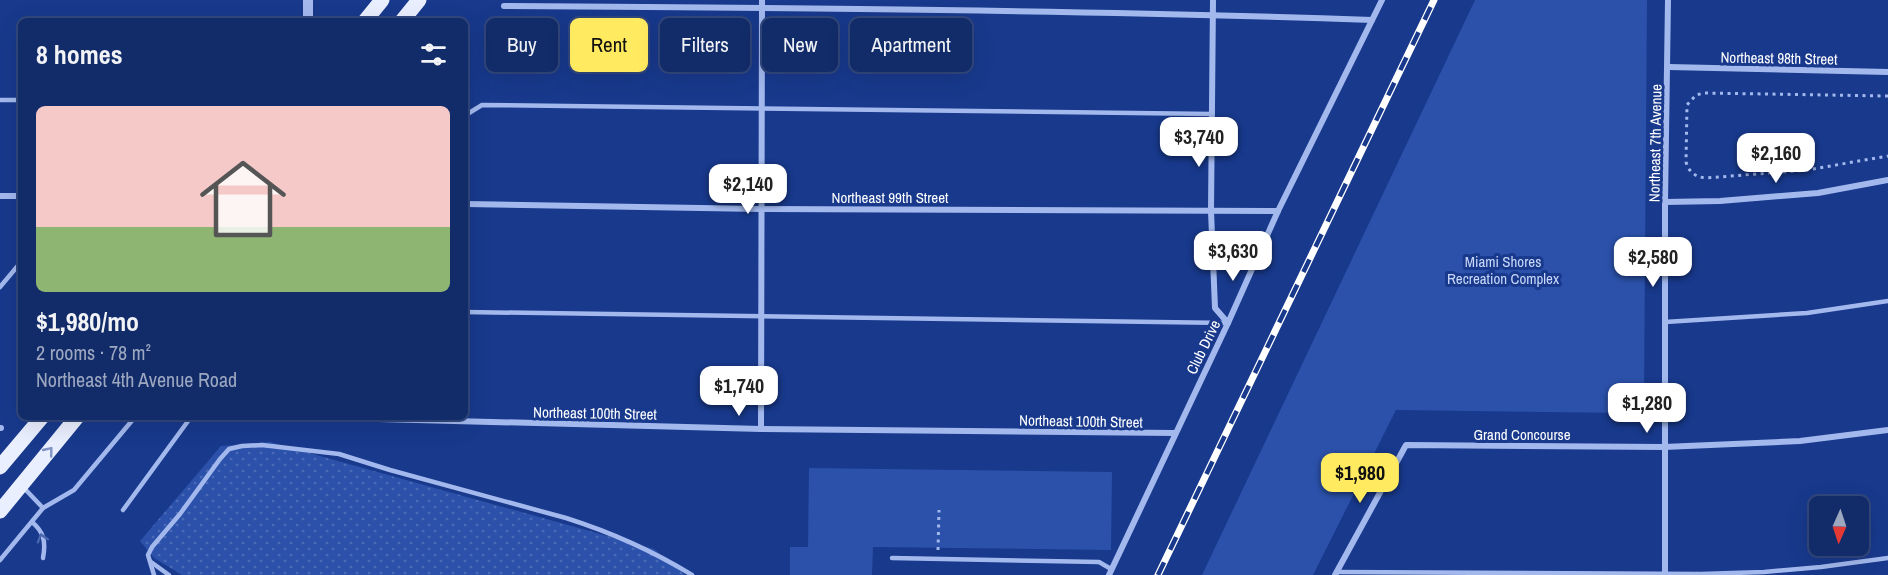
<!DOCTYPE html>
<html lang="en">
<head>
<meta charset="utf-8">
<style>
	:root { --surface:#122b69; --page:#1f3771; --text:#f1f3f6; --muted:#9ca7c0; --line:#31477d; --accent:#ffea60 }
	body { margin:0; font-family:"Archivo Narrow",sans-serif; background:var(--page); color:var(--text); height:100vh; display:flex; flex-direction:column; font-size:22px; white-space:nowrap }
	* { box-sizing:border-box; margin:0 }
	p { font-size:20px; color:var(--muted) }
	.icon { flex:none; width:33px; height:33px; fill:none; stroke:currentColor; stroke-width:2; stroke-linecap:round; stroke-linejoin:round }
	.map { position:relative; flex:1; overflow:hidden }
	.sheet { position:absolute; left:18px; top:18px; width:450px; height:402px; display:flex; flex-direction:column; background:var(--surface); border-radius:9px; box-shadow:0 6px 24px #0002,0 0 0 2px var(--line) }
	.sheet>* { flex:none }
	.hud { position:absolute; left:486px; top:18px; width:570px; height:54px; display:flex; gap:12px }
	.needle { width:39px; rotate:183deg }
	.controls { position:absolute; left:1809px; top:496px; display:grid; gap:12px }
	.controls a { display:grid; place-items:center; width:60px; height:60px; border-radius:9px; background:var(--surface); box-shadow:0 6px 24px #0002,0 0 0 2px var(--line); font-size:30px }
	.price { position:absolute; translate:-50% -51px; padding:0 14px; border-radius:12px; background:#fff; color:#222; font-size:20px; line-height:39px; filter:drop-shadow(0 2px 3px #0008) }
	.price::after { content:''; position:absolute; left:50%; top:36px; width:18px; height:14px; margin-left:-9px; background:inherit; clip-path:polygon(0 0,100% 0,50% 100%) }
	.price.current { background:var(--accent); color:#111 }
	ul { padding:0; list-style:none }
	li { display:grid; align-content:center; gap:12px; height:318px; padding:0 18px }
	li span { display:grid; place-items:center; height:186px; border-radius:9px; color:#555 }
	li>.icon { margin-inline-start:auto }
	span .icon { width:108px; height:108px; fill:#fffc; stroke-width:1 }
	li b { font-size:26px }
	h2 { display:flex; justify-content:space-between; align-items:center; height:72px; padding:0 18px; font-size:26px }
	.chip { padding:0 21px; border-radius:9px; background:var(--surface); box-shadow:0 6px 24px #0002,0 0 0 2px var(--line); font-size:21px; line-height:54px }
	.chip.current { background:var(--accent); color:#111 }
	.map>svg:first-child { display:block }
	.grass { fill:url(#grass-dots) }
	.green { fill:#2b51aa }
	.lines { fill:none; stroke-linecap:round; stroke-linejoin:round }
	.path { stroke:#a3b9ee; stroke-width:3; stroke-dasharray:3 4.5; stroke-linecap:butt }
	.service { stroke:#a3b9ee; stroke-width:4.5 }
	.minor { stroke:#a3b9ee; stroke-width:6 }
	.tertiary { stroke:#a3b9ee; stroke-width:10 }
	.primary { stroke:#eaefff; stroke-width:15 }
	.rail-casing { stroke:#fff; stroke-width:7 }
	.rail { stroke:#18398c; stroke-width:4.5; stroke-dasharray:14; stroke-linecap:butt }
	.oneway { stroke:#8194c6 }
	.oneway2 { stroke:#4966ae }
	.labels { text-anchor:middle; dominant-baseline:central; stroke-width:6; stroke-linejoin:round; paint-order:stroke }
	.street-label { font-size:15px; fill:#fff; stroke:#18398c }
	.park-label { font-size:15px; fill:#c9d8fa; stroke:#18398c }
</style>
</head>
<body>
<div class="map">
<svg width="1888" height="575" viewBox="0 0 1888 575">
	<defs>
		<pattern id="grass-dots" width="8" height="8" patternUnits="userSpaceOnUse" patternTransform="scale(1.5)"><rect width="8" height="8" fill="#2b51aa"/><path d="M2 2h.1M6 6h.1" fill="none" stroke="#4b6bb7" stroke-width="1.8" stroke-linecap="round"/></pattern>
	</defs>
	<rect width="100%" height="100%" fill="#18398c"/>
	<path class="grass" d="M270 442 654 549 685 575H182L154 558 140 541 221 446Z"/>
	<g class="green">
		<path d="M1475 0H1647L1644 399C1639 409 1635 412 1624 413L1396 410 1313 575H1202Z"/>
		<path d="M809 468 1112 472 1111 550 873 547 872 575H790V547H808Z"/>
	</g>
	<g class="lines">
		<g class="path">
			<path d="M1888 96 1704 93 1696 95 1687 105 1686 162C1689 172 1695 177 1706 178L1807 170 1888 156"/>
			<path d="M938 550 939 510"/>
		</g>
		<g class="service">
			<path d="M0 100H21"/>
			<path d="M465 119 469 113 482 105 1212 114"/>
			<path d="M0 287 21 262"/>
			<path d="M465 312 1228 323"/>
			<path d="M1665 322 1807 313 1888 301"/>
			<path d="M24 488 43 508"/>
			<path d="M123 510 191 417"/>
			<path d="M32 522C44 532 46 542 43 558"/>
			<path d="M892 558 1099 562 1111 569"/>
			<path d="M0 560 43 508 74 490 135 417"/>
			<path d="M151 562 169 575"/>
			<path d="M1336 572 1701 574 1764 572 1821 567 1888 558"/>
			<path d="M154 575 148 555 152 547 180 514 220 459 229 449 242 446 262 445 339 454 390 470 566 518C610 532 653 551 692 575"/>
		</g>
		<g class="minor">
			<path d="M1213 0 1211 211 1215 308 1228 323"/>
			<path d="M504 6C793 8 1083 10 1372 20"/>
			<path d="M1669 67 1888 72"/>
			<path d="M0 196H21"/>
			<path d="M1665 202 1720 201 1818 193 1888 180"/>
			<path d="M465 204 760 209 1278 211"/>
			<path d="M303 417 761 429 1175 433"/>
			<path d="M0 428H1"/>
			<path d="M761 429 762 0"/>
			<path d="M1109 575 1228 323 1278 211 1382 0"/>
			<path d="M1335 575 1406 445 1664 447 1800 441 1888 430"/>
			<path d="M1665 575V202L1668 0"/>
		</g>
		<path class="tertiary" d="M308 21V0"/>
		<g class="primary">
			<path d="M365 21 382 0"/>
			<path d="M402 21 419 0"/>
			<path d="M0 467 42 417"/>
			<path d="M0 511 77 417"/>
		</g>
		<defs>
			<path id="rail" d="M1158 575 1434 0"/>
		</defs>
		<use href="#rail" class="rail-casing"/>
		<use href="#rail" class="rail"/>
	</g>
	<defs><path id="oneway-chevron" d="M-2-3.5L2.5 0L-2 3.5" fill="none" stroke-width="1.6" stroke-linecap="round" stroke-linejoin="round" transform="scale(1.5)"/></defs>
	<use class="oneway" href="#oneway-chevron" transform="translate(49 451) rotate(-51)"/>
	<use class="oneway2" href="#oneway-chevron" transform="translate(42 538) rotate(-107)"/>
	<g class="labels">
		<g class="street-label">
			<text transform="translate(1779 58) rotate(1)">Northeast 98th Street</text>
			<text transform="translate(1655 143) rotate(-89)">Northeast 7th Avenue</text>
			<text x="890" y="197">Northeast 99th Street</text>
			<text transform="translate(1203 347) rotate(-64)">Club Drive</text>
			<text transform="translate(595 413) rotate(1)">Northeast 100th Street</text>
			<text transform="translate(1081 421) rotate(1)">Northeast 100th Street</text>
			<text x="1522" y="434">Grand Concourse</text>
		</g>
		<g class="park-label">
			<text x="1503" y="261">Miami Shores<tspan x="1503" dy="17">Recreation Complex</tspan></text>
		</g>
	</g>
</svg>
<div class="controls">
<a><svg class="needle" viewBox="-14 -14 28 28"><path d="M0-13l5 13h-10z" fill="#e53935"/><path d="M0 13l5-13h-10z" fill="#9ca7c0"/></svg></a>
</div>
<b class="price" style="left:1199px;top:168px">$3,740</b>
<b class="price" style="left:1776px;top:184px">$2,160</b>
<b class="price" style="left:748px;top:215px">$2,140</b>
<b class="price" style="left:1233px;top:282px">$3,630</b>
<b class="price" style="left:1653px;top:288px">$2,580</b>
<b class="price" style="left:739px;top:417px">$1,740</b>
<b class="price" style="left:1647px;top:434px">$1,280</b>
<b class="price current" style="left:1360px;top:504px">$1,980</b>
<div class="hud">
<a class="chip">Buy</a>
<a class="chip current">Rent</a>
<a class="chip">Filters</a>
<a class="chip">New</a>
<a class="chip">Apartment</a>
</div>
<section class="sheet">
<h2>8 homes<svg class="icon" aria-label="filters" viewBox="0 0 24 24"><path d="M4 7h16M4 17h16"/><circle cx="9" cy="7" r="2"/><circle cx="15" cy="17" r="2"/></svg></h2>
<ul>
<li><span style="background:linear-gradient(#f6c9c9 65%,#8fb573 0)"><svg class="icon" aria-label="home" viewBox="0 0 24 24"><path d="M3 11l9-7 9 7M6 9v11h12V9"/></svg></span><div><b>$1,980/mo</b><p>2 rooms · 78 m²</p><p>Northeast 4th Avenue Road</p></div></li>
</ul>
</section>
</div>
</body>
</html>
